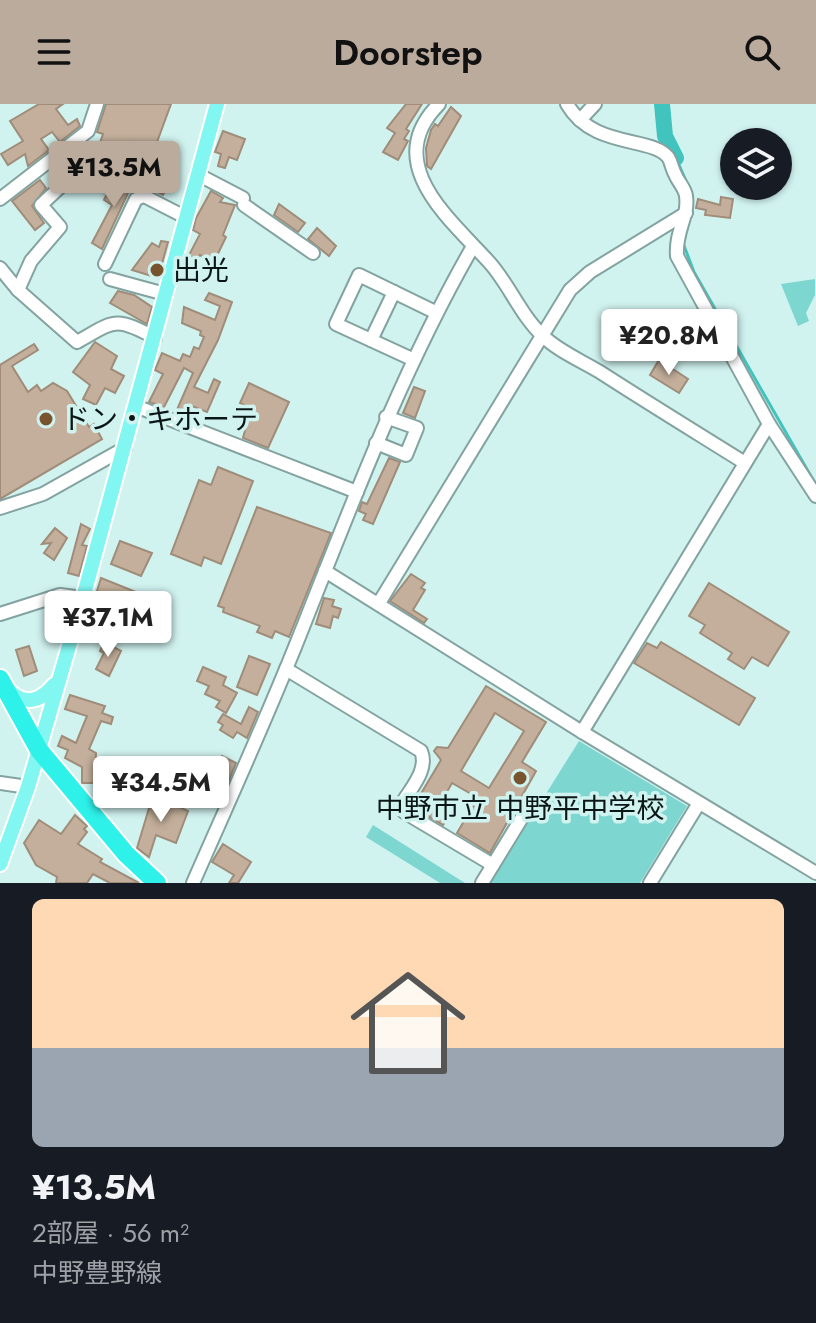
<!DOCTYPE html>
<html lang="ja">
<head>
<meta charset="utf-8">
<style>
	:root { --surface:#171b24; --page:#20242c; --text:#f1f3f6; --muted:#9ea1a6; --line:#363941; --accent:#bbab9c }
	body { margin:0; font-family:Jost,"Noto Sans JP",sans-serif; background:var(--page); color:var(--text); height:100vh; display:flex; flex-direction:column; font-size:30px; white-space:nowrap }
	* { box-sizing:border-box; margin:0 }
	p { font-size:26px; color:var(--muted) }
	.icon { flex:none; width:44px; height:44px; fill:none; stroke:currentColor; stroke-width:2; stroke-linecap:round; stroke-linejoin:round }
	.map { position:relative; height:779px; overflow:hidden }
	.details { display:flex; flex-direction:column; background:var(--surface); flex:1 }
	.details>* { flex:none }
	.tools { position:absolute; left:720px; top:24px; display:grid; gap:16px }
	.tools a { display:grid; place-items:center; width:72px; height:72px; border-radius:50%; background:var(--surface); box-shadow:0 2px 6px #0004; font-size:40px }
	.price { position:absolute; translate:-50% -68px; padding:0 18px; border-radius:8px; background:#fff; color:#222; font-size:26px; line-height:52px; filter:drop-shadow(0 2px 4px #0008) }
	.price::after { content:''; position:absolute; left:50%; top:48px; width:24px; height:18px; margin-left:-12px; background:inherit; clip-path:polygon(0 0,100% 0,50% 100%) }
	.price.selected { background:var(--accent); color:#111 }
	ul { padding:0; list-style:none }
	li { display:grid; align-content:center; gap:16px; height:424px; padding:0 32px }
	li+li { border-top:2px solid var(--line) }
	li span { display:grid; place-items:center; height:248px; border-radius:12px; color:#555 }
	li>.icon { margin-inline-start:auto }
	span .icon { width:144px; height:144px; fill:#fffc; stroke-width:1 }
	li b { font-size:34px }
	header { display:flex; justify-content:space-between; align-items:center; height:104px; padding:0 32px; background:var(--accent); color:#111; font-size:36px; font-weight:600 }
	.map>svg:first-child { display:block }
	.green { fill:#7dd6d0 }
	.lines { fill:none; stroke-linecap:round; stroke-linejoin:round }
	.stream { stroke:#41c4be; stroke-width:3 }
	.river { stroke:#41c4be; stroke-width:16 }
	.building { fill:#c3af9b; stroke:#9f8c79; stroke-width:2; fill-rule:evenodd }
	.minor-casing { stroke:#83a3a0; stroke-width:16 }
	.major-casing { stroke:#fff; stroke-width:18 }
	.highway-casing { stroke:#fff; stroke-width:22 }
	.minor { stroke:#fff; stroke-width:12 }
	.major { stroke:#82f7f2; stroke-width:14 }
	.highway { stroke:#2ef1e9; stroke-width:18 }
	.poi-dot { fill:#78542e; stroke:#d1f3f0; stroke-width:3 }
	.labels { text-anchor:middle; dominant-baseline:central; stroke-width:7; stroke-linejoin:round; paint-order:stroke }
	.poi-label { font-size:28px; fill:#0a1716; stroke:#d1f3f0; text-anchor:start }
</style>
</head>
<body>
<header><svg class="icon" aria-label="menu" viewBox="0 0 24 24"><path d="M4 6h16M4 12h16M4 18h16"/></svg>Doorstep<svg class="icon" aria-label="search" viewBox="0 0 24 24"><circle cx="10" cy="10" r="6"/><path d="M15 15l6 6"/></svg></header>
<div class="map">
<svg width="816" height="779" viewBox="0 0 816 779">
	<rect width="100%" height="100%" fill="#d1f3f0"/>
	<g class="green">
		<path d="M815 175V191L806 209 809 217 798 222 781 180Z"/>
		<path d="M579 637 687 702 640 779H490Z"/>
		<path d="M373 721 465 779H440L366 733Z"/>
	</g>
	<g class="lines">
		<g class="stream">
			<path d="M676 54 690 86"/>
			<path d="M687 125 692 97"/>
			<path d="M683 139 694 168 816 381"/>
		</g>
		<path class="river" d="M662 0 665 32 676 54"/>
	</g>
	<g class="building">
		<path d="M39 0H63L56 5 68 21 77 15 80 22 60 38 52 28 41 35 49 46 28 62 25 50 8 61 1 50 23 37 10 17Z"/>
		<path d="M106 0H171L153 49 129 38 125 46 108 39 103 53 96 50 103 30 97 28Z"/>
		<path d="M406 0H422L406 25 409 27 404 35 408 37 398 56 383 48 395 29 387 24Z"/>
		<path d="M451 3 461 12 431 65 427 62 426 44 431 26 435 20 438 22Z"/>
		<path d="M223 27 245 35 237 56 229 53 225 64 218 62 221 50 215 48Z"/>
		<path d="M153 63 172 72 163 91 151 85 154 79 147 75Z"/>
		<path d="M124 69 135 74 102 145 92 139 112 101 104 96 108 88 113 90Z"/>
		<path d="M40 76 46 84 32 102 44 119 35 126 12 97Z"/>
		<path d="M211 87 223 94 220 98 235 101 223 131 226 133 214 158 200 151 198 156 189 151 200 130 193 126 196 114Z"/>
		<path d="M721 93 733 95 730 114 705 111 706 106 696 104 698 95 720 101Z"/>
		<path d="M279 100 305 119 298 128 274 111Z"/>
		<path d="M317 124 336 142 329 152 308 135Z"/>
		<path d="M161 137 168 138 158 174 132 166 152 139 159 143Z"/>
		<path d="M118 187 134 191 152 203 147 220 110 199Z"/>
		<path d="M209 189 232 198 218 236 194 283 208 289 214 275 220 278 207 308 187 300 182 310 176 308 193 269 184 264 164 303 149 298 163 270 155 266 162 249 180 257 183 250 190 253 194 243 199 245 204 233 200 231 201 227 182 219 184 203 215 216 220 202 205 196Z"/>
		<path d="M95 238 117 252 111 265 124 272 115 289 105 284 96 301 83 295 90 281 73 268Z"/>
		<path d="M34 240 38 246 12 262 28 288 37 281 41 287 53 279 67 287 89 323 94 320 102 335 0 395V261Z"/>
		<path d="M659 256 688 275 679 289 650 271Z"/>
		<path d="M249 279 289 298 268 344 243 334 251 304 240 299Z"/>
		<path d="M414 283 425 287 415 314 403 309Z"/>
		<path d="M389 354 400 358 373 420 363 416 366 410 359 407 362 398 367 400Z"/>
		<path d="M218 363 253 377 221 460 204 453 201 462 171 450 199 376 211 381Z"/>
		<path d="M257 403 331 429 289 533 275 527 272 534 257 528 260 522 223 508 224 504 218 502Z"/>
		<path d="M81 420 90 425 82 441 87 442 79 472 68 469Z"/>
		<path d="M55 424 67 434 54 456 44 449 51 439 42 440Z"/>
		<path d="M120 437 152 449 141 472 111 460Z"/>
		<path d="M411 470 425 479 421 484 425 486 413 506 427 515 424 519 390 497Z"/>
		<path d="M101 474 136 488 132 499 123 496 119 508 101 501 103 495 97 493V487Z"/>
		<path d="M709 479 789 528 768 562 752 553 744 565 728 555 732 549 700 529 705 521 689 512Z"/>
		<path d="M324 494 334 496 332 502 341 505 338 514 333 512 330 524 316 520Z"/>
		<path d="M104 538 121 547 109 572 96 565 104 549 100 547Z"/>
		<path d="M661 538 755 594 739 621 634 559 647 539 657 544Z"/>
		<path d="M29 542 37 567 24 572 16 546Z"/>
		<path d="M249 552 270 560 257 591 237 583Z"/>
		<path d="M203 563 226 573 223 581 237 589 226 609 216 603 220 597 205 590 209 582 197 577Z"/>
		<path d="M486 582 546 618 522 658 536 667 490 749 457 729 478 694 452 679 436 707 447 714 443 721 413 703 441 656 434 647 437 643 448 644ZM495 609 524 627 489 684 461 667Z"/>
		<path d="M70 591 105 602 102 609 113 613 111 620 101 617 89 645 96 649 95 679H82V663L65 654 68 646 58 642 62 632 76 639 87 612 65 605Z"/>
		<path d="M249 603 258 608 247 634 237 628 233 634 220 626 223 621 218 618 223 610 241 620Z"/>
		<path d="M222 652 236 659 227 681 211 673Z"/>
		<path d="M191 681 224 687 217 703 188 698Z"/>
		<path d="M153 691 188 707 176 739 156 731 149 753 137 744Z"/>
		<path d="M75 711 87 722 84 725 87 728 78 740 102 755 100 758 139 779H110L93 770 87 779H56L57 773 36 761 24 739 39 716 61 730Z"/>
		<path d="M223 740 251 758 238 779H229L234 771 212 758Z"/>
	</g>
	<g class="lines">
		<defs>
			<g id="minor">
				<path d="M439 0C380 59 450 115 489 158 509 180 521 212 543 232 558 247 582 257 600 268 648 299 697 329 745 359"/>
				<path d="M567 0C593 45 651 32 668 53 671 57 672 65 675 70 678 78 685 84 686 92 689 113 675 127 677 152L769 320 816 392"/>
				<path d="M580 16 595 0"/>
				<path d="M197 70 243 94"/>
				<path d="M0 95 88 27 97 0"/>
				<path d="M244 101 313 149"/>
				<path d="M105 160 136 95 144 92 185 113"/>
				<path d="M0 164 18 186 77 238C113 218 114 211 155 234"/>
				<path d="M110 175 165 190"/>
				<path d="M18 186 31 157 60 123 41 101 74 70"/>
				<path d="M371 236 394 188"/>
				<path d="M412 255 336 220 359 171 435 208"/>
				<path d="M138 303 357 388"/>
				<path d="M376 339 406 351 417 324 386 313"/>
				<path d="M0 404 43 390 125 344"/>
				<path d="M325 467 582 628 816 769"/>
				<path d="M379 499 570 186 590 168 686 109"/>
				<path d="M0 510 60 491 83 494"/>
				<path d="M286 565 421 647C429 666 410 685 401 701L404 708 493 761"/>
				<path d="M582 628 769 320"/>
				<path d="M0 679 28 683"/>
				<path d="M193 779C229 697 266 616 299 533 352 400 401 268 472 144"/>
				<path d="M482 779 526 707"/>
				<path d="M650 779 699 699"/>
			</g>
			<g id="major">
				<path d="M8 586C25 602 40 598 54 581"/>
				<path d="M0 760 28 683 83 494 217 0"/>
			</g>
			<path id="highway" d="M0 575 39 646 126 750 157 779"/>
		</defs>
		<use href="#minor" class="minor-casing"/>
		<use href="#major" class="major-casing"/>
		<use href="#highway" class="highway-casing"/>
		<use href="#minor" class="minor"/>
		<use href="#major" class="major"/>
		<use href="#highway" class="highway"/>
	</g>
	<g class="poi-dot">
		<circle cx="157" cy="166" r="8"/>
		<circle cx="46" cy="315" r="8"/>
		<circle cx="520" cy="674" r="8"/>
	</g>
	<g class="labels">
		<g class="poi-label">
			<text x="173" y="166">出光</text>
			<text x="62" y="315">ドン・キホーテ</text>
			<text x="520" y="704" text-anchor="middle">中野市立 中野平中学校</text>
		</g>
	</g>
</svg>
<div class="tools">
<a><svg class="icon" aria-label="layers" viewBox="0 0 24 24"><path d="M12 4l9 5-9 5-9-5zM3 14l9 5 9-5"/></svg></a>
</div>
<b class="price selected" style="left:114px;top:105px">¥13.5M</b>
<b class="price" style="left:669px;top:273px">¥20.8M</b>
<b class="price" style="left:108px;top:555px">¥37.1M</b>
<b class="price" style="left:161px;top:720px">¥34.5M</b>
</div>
<section class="details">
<ul>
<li><span style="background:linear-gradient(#ffd9b3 60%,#9aa5b1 0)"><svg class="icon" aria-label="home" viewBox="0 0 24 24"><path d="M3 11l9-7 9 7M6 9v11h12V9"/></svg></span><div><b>¥13.5M</b><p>2部屋 · 56 m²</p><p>中野豊野線</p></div></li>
</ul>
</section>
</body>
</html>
